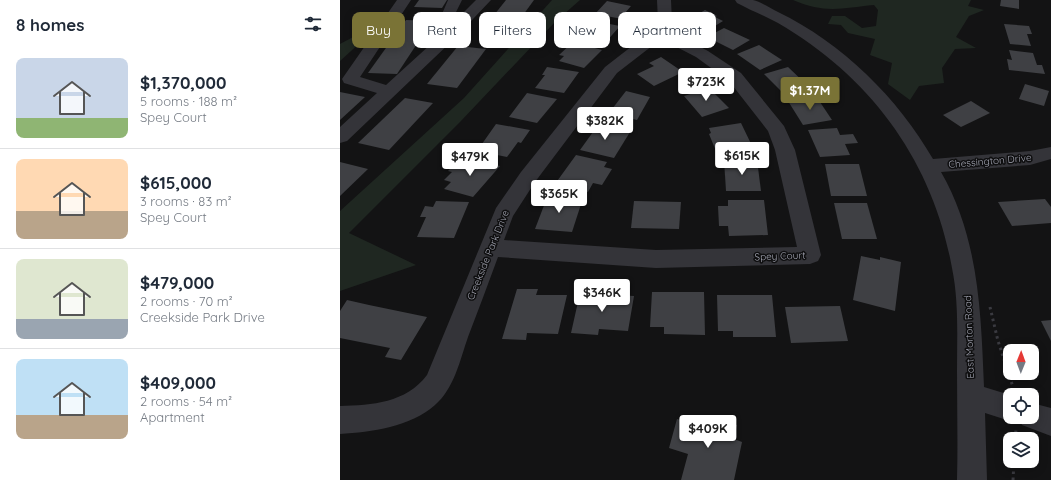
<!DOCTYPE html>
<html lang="en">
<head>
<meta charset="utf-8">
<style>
	:root { --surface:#fff; --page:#f2f2f3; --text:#1f2937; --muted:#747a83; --line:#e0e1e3; --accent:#7a7336 }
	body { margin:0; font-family:Quicksand,sans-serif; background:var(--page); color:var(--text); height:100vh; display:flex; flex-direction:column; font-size:15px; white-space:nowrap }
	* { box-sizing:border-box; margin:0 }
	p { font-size:13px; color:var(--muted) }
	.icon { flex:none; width:22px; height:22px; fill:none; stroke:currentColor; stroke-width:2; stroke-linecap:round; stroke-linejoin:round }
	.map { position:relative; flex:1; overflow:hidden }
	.drawer { display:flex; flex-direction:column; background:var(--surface); width:340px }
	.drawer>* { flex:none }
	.banner { position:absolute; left:12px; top:12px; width:380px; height:36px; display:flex; gap:8px }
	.needle { width:26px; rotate:1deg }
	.fabs { position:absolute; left:663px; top:344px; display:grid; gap:8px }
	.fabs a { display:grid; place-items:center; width:36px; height:36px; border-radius:8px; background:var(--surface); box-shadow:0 2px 10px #0003; font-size:20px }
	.price { position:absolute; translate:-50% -34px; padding:0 9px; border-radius:4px; background:#fff; color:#222; font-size:13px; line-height:26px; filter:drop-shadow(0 1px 2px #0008) }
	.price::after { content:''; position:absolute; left:50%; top:24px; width:12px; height:9px; margin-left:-6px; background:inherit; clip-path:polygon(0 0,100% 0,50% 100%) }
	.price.current { background:var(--accent); color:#fff }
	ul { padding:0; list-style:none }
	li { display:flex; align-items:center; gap:12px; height:100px; padding:0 16px }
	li+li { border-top:1px solid var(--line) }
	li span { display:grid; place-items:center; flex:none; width:112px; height:80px; border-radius:8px; color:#555 }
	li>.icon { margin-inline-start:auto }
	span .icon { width:48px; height:48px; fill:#fffc; stroke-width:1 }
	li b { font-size:17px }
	h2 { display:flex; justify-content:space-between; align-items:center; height:48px; padding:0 16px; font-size:17px }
	.tag { padding:0 14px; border-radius:8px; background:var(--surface); box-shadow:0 2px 10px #0003; font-size:14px; line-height:36px }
	.tag.current { background:var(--accent); color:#fff }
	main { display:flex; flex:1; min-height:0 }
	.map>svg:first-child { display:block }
	.green { fill:#1f2721 }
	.building { fill:#3f4044 }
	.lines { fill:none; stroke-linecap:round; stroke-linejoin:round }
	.path { stroke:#3a3a40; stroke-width:3; stroke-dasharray:2.5 3.5; stroke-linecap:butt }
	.minor { fill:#343439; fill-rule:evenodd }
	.labels { text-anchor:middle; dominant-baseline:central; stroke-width:3; stroke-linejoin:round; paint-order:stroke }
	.street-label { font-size:10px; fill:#a5a7b4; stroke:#0e0e0f }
</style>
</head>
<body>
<main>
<section class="drawer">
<h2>8 homes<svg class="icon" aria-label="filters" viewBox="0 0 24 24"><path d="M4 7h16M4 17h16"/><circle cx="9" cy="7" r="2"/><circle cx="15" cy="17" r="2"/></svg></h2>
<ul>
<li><span style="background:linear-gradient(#c9d6e8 75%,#8fb573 0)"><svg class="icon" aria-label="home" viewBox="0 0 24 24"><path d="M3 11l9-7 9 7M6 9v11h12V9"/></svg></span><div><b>$1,370,000</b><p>5 rooms · 188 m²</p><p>Spey Court</p></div></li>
<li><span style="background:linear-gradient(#ffd9b3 65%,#b9a48a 0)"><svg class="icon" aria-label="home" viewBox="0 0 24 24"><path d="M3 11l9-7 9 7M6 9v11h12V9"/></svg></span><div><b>$615,000</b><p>3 rooms · 83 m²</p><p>Spey Court</p></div></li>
<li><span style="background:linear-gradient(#dfe7d0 75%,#9aa5b1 0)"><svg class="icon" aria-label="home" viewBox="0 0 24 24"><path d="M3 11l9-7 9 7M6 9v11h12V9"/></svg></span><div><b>$479,000</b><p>2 rooms · 70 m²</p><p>Creekside Park Drive</p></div></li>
<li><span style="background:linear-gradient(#bfe0f5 70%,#b9a48a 0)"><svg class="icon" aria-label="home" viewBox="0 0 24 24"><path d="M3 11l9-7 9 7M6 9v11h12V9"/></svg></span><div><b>$409,000</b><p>2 rooms · 54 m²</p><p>Apartment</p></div></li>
</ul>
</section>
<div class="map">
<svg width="711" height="480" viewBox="0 0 711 480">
	<rect width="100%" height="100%" fill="#131314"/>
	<g class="green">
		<path d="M212 0H240L215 22 120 122 9 233 76 265 0 291V211L124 98Z"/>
		<path d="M453 0H631L628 6 644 10 629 16 616 37 636 48 615 49 602 68 604 83 579 86 570 100 548 84 552 63 530 55 535 39 508 33 501 25 488 24 492 16H505L522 28 536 26 538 10 534 5C502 8 485 14 453 0Z"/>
		<path d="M45 20 0 61V44Z"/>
	</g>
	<g class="building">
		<path d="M79 0H107L102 8 74 7Z"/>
		<path d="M166 0H194L167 37 139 34Z"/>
		<path d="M661 0H679V9L660 6Z"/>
		<path d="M267 1 291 6 285 13 293 14 288 20 255 14Z"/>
		<path d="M365 10 377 16 375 17 383 21 362 34 350 29 358 25 348 20Z"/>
		<path d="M66 20 92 21 57 74 28 73Z"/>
		<path d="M254 21 280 26 265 43 240 38 246 31H244Z"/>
		<path d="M664 24 689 26 692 34H687L691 46 670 44Z"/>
		<path d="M384 28 410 40 393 50 367 37Z"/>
		<path d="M233 42 262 50 244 68 219 61 224 56 219 55Z"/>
		<path d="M419 45 442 60 420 70 397 54Z"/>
		<path d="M118 46 146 49 117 88 87 84Z"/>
		<path d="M669 50 693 53 697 65H702L705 74 669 70 667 59 672 60Z"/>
		<path d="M321 57 343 72 314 86 297 74 314 66 309 63Z"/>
		<path d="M207 67 239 72 224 93 195 88 205 75H202Z"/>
		<path d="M448 67 469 87 444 94 424 74Z"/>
		<path d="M685 84 709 91 704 106 679 99Z"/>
		<path d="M369 88 389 108 362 117 344 96Z"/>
		<path d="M286 91 310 97 297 120 269 113Z"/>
		<path d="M0 92 25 97 0 120Z"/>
		<path d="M187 93 217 99 197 123 169 117Z"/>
		<path d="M476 96 492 120 463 125 448 101Z"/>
		<path d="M65 98 93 103 49 150 18 143Z"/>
		<path d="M631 101 650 113 621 127 603 115Z"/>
		<path d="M401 123 414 150 378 156 369 134 371 133 369 128Z"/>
		<path d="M156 124 190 130 181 143 178 142 167 157 137 151Z"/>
		<path d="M258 125 290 132 274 158 240 150Z"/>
		<path d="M497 128 500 135 513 134 518 143 505 144 510 155 480 157 468 130Z"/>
		<path d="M236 155 267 162 264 167 272 169 262 185 253 183 248 192 215 184Z"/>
		<path d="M132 159 160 166 133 197 104 189 111 182 104 180 112 172 108 171 116 162 126 165Z"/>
		<path d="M384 160H417L421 191H386Z"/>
		<path d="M0 162 28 169 0 196Z"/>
		<path d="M485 164H519L527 196H491Z"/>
		<path d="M208 195 243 198 232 232 195 229Z"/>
		<path d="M705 199 711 207V223L672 226 658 202Z"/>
		<path d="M388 200H424L428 235 389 236 388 226H379L378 206H388Z"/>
		<path d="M96 201 129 202 114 238 77 237 86 217H80L85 206 93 207Z"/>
		<path d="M294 201 341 202 339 229 291 228Z"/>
		<path d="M494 203H527L537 239H502Z"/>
		<path d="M521 256 540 260V257L561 262 555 311 513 300Z"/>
		<path d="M177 289H198L196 295H227L218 334 187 333 186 340 162 339Z"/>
		<path d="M312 292H364L365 335 324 334V327H310Z"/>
		<path d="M240 293 294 296 288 331 259 329 258 335 231 333Z"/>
		<path d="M377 295H432L436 337H393V331H378Z"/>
		<path d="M7 300 29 305 87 317 61 360 45 357 50 348 0 338V311Z"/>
		<path d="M500 306 508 341 451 343 445 307Z"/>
		<path d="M711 320V341L701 321Z"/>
		<path d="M366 417 397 425 394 439 402 442 394 480H341L348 454 329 448 337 419 363 426Z"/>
	</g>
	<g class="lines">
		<g class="path">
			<path d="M650 307 658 341 673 387"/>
			<path d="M675 439 676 430"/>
			<path d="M673 480 674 461"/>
		</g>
		<g class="minor">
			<path d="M57 0H71L20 77 46 85 102 34 99 21 108 0H122L116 12 114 22 136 0H151L115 38 7 141 0 143V127L37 93 4 83 2 79Z"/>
			<path d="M317 0H331L332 22 328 30 368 51 401 73 444 126 455 150 481 255 478 261 470 264 316 268 158 257C148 284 138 311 128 337 120 360 114 389 95 405 70 427 32 432 0 434V406C32 405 66 403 87 375L156 208 181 172 265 67 314 29 318 22ZM321 39 356 57 389 81 428 131 435 150 457 247 316 250 164 240 173 216 195 182 277 73Z"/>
			<path d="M395 0C401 0 408 0 413 0 421 2 430 8 438 12 502 43 558 98 593 159L690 151 711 147V159L690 165 601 172C639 238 641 313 644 387L670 395V417H692V403L711 408V436L682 425 679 418 670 421 645 413 647 480H617C618 444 617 407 617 371 617 337 619 302 612 268 593 162 532 78 438 23 425 16 410 10 397 3Z"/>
		</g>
	</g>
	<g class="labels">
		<g class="street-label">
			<text transform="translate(650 161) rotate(-5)">Chessington Drive</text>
			<text transform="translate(148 255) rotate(-68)">Creekside Park Drive</text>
			<text transform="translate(440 256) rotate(-2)">Spey Court</text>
			<text transform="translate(629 337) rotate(-92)">East Morton Road</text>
		</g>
	</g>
</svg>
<div class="fabs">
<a><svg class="needle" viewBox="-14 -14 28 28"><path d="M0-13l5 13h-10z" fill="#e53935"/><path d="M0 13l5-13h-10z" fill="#747a83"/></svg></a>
<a><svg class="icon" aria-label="locate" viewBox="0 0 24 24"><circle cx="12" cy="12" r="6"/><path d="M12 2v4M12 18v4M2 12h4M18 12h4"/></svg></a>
<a><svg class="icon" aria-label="layers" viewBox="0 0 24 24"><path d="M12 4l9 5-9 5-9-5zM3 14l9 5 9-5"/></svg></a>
</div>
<b class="price" style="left:366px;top:102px">$723K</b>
<b class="price current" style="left:470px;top:111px">$1.37M</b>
<b class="price" style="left:265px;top:141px">$382K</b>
<b class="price" style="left:402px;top:176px">$615K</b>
<b class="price" style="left:130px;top:177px">$479K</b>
<b class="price" style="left:219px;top:214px">$365K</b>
<b class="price" style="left:262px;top:313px">$346K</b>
<b class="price" style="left:368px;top:449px">$409K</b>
<div class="banner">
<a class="tag current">Buy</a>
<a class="tag">Rent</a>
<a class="tag">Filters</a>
<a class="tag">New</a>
<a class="tag">Apartment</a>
</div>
</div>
</main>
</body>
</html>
